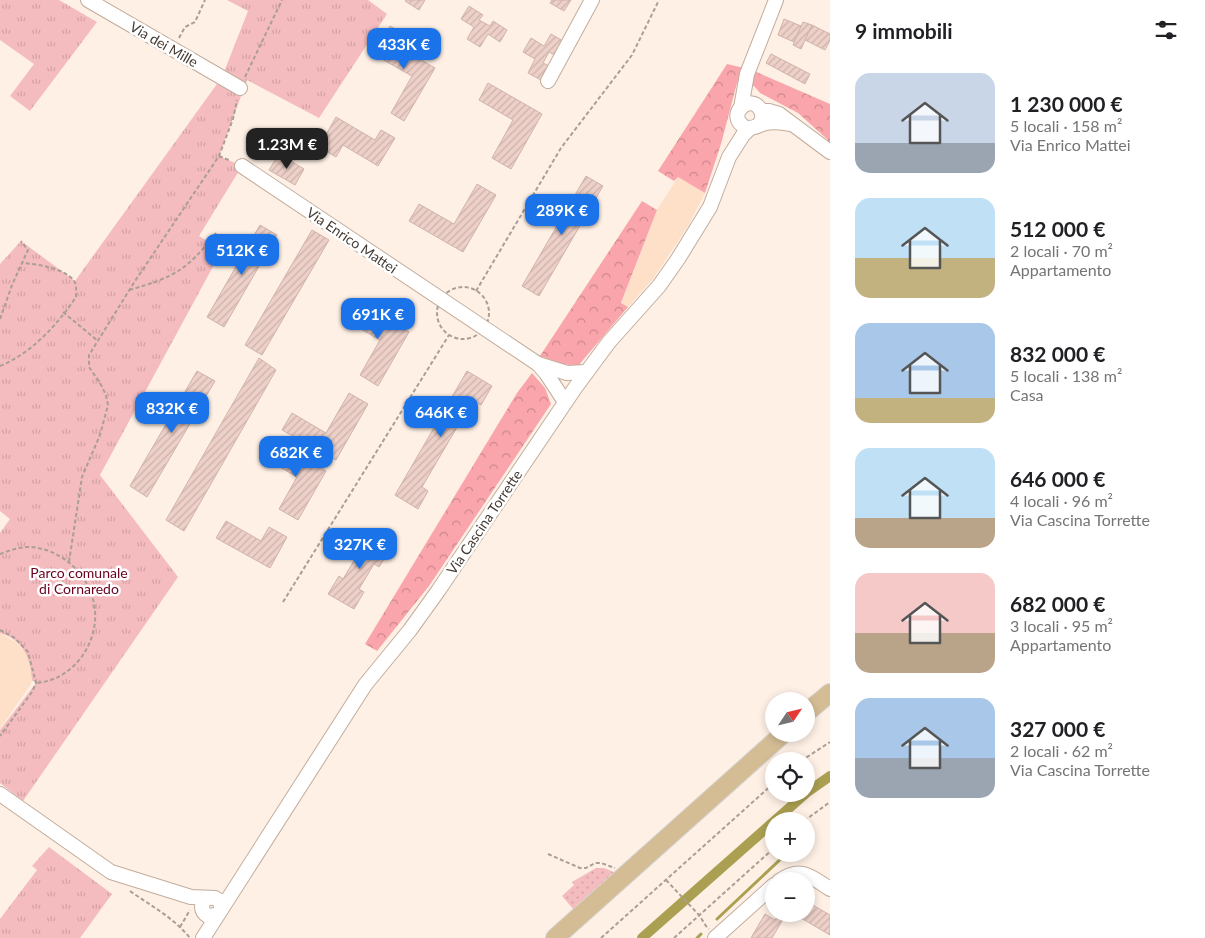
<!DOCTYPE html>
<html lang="it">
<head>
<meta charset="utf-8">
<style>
	:root { --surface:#fff; --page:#f2f2f2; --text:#202124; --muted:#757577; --accent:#1a73e8 }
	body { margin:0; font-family:Lato,sans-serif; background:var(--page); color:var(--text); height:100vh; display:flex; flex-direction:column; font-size:19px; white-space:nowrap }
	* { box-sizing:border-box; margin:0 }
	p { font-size:16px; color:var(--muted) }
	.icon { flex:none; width:28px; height:28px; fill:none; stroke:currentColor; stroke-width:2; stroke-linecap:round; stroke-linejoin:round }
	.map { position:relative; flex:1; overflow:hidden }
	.sheet { display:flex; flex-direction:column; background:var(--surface); width:375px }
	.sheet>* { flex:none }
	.needle { width:32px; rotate:55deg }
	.buttons { position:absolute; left:765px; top:692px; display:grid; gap:10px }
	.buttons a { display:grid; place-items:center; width:50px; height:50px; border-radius:50%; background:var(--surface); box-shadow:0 2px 8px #0003; font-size:25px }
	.price { position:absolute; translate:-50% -42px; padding:0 11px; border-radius:10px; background:var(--accent); color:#fff; font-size:16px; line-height:32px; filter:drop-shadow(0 1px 2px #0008) }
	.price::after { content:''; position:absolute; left:50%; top:30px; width:15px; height:11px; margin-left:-8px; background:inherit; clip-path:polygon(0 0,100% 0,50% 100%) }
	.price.current { background:#222; color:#fff }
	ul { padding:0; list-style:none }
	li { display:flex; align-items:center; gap:15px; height:125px; padding:0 25px }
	li span { display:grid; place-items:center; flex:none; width:140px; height:100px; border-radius:15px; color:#555 }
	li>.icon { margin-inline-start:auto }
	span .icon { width:60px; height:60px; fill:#fffc; stroke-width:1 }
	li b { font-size:21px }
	h2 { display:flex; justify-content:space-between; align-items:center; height:60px; padding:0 25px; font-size:21px }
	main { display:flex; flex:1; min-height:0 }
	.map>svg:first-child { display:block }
	.built { fill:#fee0c9 }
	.grass { fill:url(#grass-dots) }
	.forest { fill:url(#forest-crowns) }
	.park { fill:url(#park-tufts) }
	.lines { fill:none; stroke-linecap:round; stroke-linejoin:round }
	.stream { stroke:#aba052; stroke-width:3 }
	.canal { stroke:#aba052; stroke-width:10 }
	.building { fill:url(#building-hatch); stroke:#d0b4ab }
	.minor-casing { stroke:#c3ad9c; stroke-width:16 }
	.major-casing { stroke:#d6d4d2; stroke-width:20 }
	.path { stroke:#aa9e95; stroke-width:2; stroke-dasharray:4 2.5; stroke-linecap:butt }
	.minor { stroke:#fff; stroke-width:14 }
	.major { stroke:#d4bd95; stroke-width:18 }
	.labels { text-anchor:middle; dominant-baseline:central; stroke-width:5; stroke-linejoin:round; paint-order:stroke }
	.street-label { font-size:14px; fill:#433a33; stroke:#fff }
	.park-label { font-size:14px; fill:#68011e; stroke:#fff }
</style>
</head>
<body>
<main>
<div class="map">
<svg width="830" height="938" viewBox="0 0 830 938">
	<defs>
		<pattern id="grass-dots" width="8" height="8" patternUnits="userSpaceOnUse" patternTransform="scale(1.25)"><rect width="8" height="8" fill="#f5bcbf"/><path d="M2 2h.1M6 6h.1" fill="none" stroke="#d3a2a5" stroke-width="1.8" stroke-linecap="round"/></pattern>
		<pattern id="forest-crowns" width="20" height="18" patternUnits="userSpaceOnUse" patternTransform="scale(1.25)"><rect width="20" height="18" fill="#faa5ab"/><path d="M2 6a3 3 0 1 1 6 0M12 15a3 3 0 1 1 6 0" fill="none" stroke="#cc878c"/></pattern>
		<pattern id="park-tufts" width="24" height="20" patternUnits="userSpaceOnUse" patternTransform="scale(1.25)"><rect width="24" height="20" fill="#f5bcbf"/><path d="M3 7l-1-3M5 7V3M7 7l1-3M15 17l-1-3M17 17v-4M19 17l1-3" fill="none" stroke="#d3a2a5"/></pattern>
		<pattern id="building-hatch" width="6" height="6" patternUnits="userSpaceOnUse" patternTransform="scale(1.25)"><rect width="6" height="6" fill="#edd0c8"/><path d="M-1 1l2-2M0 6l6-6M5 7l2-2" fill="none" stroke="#ccb3ac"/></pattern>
	</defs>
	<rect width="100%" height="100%" fill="#fef0e5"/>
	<g class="built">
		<path d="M678 177 705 193 688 226 653 279 628 307 621 304 657 210Z"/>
		<path d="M0 633 17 643 26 652 29 660 32 680 31 684 0 729Z"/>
	</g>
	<path class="grass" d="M596 868H604L616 873 574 910 562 896 574 885 572 882Z"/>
	<g class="forest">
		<path d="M727 64 744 68 737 83 721 144 705 193 678 177 674 181 658 171Z"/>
		<path d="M754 71 830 104V150L825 146 828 140 798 113 760 93 754 86 750 87Z"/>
		<path d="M642 201 657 210 621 303 628 307 578 366 563 364 540 356Z"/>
		<path d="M532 373 545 388 551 404 429 586 377 651 365 644 517 393Z"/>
	</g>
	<g class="park">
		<path d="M0 0H59L97 22 30 111 10 96 34 64 0 40Z"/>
		<path d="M227 0H368L387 14 319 118 247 80 219 156 242 166 199 236 222 250 100 475 178 577 23 801 0 783V730L36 683 32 680C30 657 24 641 0 633V533L10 519 0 511V264L21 241 75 281 222 77 248 11Z"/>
		<path d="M49 847 112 894 80 938H0V919L37 870 32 866Z"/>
	</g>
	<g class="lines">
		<g class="stream">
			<path d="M717 919 786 854"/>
			<path d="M697 938 701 934"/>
		</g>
		<g class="canal">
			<path d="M806 793 830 776"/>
			<path d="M642 938 805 794"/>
		</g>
	</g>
	<g class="building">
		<path d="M406 0H425L419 10 405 1Z"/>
		<path d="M552 0H571L564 11 550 3Z"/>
		<path d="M469 6 483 15 479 20 490 26 493 21 507 30 500 42 488 34 480 47 467 39 474 27 461 19Z"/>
		<path d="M784 19 801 26 794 42 778 35Z"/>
		<path d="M803 22 812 25 801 49 793 45Z"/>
		<path d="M812 25 830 34V40L825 50 805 40Z"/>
		<path d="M390 26 406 35 399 47 435 68 404 121 391 113 412 76 373 54Z"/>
		<path d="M551 34 563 41 555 55 549 52 543 63 549 66 541 80 528 73 535 59 523 52 531 38 544 46Z"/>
		<path d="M771 54 810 74 805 84 766 63Z"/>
		<path d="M488 83 542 114 511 169 492 158 513 120 479 100Z"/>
		<path d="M336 117 375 140 381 130 395 138 378 166 343 145 336 157 319 147Z"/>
		<path d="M279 154 304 169 295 185 269 170Z"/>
		<path d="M586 176 603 186 539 296 522 286Z"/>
		<path d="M477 184 496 195 463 252 409 221 419 204 454 224Z"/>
		<path d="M260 225 277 235 224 327 207 317Z"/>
		<path d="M312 230 329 240 262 355 245 345Z"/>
		<path d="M356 301 409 332 378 386 360 375 380 340 345 320Z"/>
		<path d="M259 358 276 370 184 531 166 520Z"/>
		<path d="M197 371 215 381 147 497 130 486Z"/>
		<path d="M467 371 492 386 481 405 473 400 422 487 428 491 418 509 395 495Z"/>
		<path d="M349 393 368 404 336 460 282 430 292 413 326 433Z"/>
		<path d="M272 440 326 471 298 520 279 509 297 477 263 457Z"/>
		<path d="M226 521 261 541 269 527 287 537 270 568 216 538Z"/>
		<path d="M367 531 392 546 379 567 374 564 359 589 364 592 354 609 328 594 339 576 343 579 358 554 354 552Z"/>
		<path d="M806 901 830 915V935L794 914H806Z"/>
		<path d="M765 914 775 920 779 914H786L772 938H751Z"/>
	</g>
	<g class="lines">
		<defs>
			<g id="minor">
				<path d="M88 0 240 88"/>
				<path d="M548 81 592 0"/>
				<path d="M741 108 747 74 776 0"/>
				<path d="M761 111H769L779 114 830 152"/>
				<path d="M758 126C762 121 764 116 761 111 752 91 723 115 746 128 754 129 758 125 766 123 774 121 783 123 791 124"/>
				<path d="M242 166 538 364 546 373 565 402"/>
				<path d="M538 364 567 373 586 372"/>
				<path d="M0 794 111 872 191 897 215 898 220 901 221 907"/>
				<path d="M779 881C801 866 810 876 830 889"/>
				<path d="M208 898C200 902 200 911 208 916L217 915"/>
				<path d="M203 938 365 685 410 630 438 591 575 388 609 342 659 286 678 259 710 207 729 157 743 135 749 129"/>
				<path d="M715 938 774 885"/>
			</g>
			<g id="major">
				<path d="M806 713 830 693"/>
				<path d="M555 938 783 734"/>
			</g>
		</defs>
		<use href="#minor" class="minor-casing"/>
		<use href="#major" class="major-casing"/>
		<g class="path">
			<path d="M179 38 185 27 195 22 205 0"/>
			<path d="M245 77 282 0"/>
			<path d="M219 156 231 161"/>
			<circle cx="463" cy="313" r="26"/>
			<path d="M129 290C175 277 187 270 216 233"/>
			<path d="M476 291 561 148 632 55 659 0"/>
			<path d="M63 312 98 341"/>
			<path d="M0 319 12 285 28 250 21 241"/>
			<path d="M0 366C32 353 57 325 76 297 76 291 77 285 74 281 65 268 36 264 22 263"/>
			<path d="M0 554C8 551 17 548 26 547 55 546 84 569 92 596 105 635 77 680 36 683"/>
			<path d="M69 562 82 477 100 435 108 405 106 395 100 383 89 367V355L135 281 219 156 233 119 237 100"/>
			<path d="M283 602 449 335"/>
			<path d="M0 630 15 638 28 652 36 683 32 692 0 736"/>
			<path d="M801 761 830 742"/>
			<path d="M804 821 830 802"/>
			<path d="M548 854 580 868H586L595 863H601L615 868"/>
			<path d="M666 880 699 915 706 926 709 929"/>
			<path d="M130 891C151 906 173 917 190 938"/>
			<path d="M180 927 190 910"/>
			<path d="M601 938 774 783"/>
			<path d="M674 938 774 848"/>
		</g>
		<use href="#minor" class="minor"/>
		<use href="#major" class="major"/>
	</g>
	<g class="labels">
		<g class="street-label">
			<text transform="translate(164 44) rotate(30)">Via dei Mille</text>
			<text transform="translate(352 240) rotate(34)">Via Enrico Mattei</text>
			<text transform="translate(484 522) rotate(-56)">Via Cascina Torrette</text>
		</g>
		<g class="park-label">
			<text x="79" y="572">Parco comunale<tspan x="79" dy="16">di Cornaredo</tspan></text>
		</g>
	</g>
</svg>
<div class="buttons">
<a><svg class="needle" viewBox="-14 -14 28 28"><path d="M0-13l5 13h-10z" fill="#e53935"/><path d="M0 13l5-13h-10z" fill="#757577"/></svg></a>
<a><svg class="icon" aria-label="locate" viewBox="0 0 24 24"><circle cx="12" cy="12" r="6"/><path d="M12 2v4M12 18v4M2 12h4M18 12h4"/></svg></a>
<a>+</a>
<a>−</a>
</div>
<b class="price" style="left:404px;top:70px">433K €</b>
<b class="price current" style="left:287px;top:170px">1.23M €</b>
<b class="price" style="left:562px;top:236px">289K €</b>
<b class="price" style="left:242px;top:276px">512K €</b>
<b class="price" style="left:378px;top:340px">691K €</b>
<b class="price" style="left:172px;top:434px">832K €</b>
<b class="price" style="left:441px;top:438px">646K €</b>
<b class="price" style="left:296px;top:478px">682K €</b>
<b class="price" style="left:360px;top:570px">327K €</b>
</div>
<section class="sheet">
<h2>9 immobili<svg class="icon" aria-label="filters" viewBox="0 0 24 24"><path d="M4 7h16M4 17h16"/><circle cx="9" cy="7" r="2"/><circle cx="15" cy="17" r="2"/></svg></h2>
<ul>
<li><span style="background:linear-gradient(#c9d6e8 70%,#9aa5b1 0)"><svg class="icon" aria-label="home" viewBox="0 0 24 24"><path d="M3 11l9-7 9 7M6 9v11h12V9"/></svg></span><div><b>1 230 000 €</b><p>5 locali · 158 m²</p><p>Via Enrico Mattei</p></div></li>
<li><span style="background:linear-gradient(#bfe0f5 60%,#c2b280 0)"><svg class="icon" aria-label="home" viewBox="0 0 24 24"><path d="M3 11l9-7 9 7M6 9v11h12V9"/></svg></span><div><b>512 000 €</b><p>2 locali · 70 m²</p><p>Appartamento</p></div></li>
<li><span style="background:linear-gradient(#a9c7e8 75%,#c2b280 0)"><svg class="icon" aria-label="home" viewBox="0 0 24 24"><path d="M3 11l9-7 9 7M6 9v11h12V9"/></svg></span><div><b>832 000 €</b><p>5 locali · 138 m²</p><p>Casa</p></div></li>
<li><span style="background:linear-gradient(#bfe0f5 70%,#b9a48a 0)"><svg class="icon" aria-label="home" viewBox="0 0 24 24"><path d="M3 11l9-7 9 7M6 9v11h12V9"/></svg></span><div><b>646 000 €</b><p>4 locali · 96 m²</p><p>Via Cascina Torrette</p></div></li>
<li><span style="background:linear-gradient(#f6c9c9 60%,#b9a48a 0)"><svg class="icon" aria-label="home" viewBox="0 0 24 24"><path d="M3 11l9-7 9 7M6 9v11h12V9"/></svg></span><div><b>682 000 €</b><p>3 locali · 95 m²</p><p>Appartamento</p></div></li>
<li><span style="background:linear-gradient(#a9c7e8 60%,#9aa5b1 0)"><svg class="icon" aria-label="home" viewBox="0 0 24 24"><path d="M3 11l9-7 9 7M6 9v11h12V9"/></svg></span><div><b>327 000 €</b><p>2 locali · 62 m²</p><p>Via Cascina Torrette</p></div></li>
</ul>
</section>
</main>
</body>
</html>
